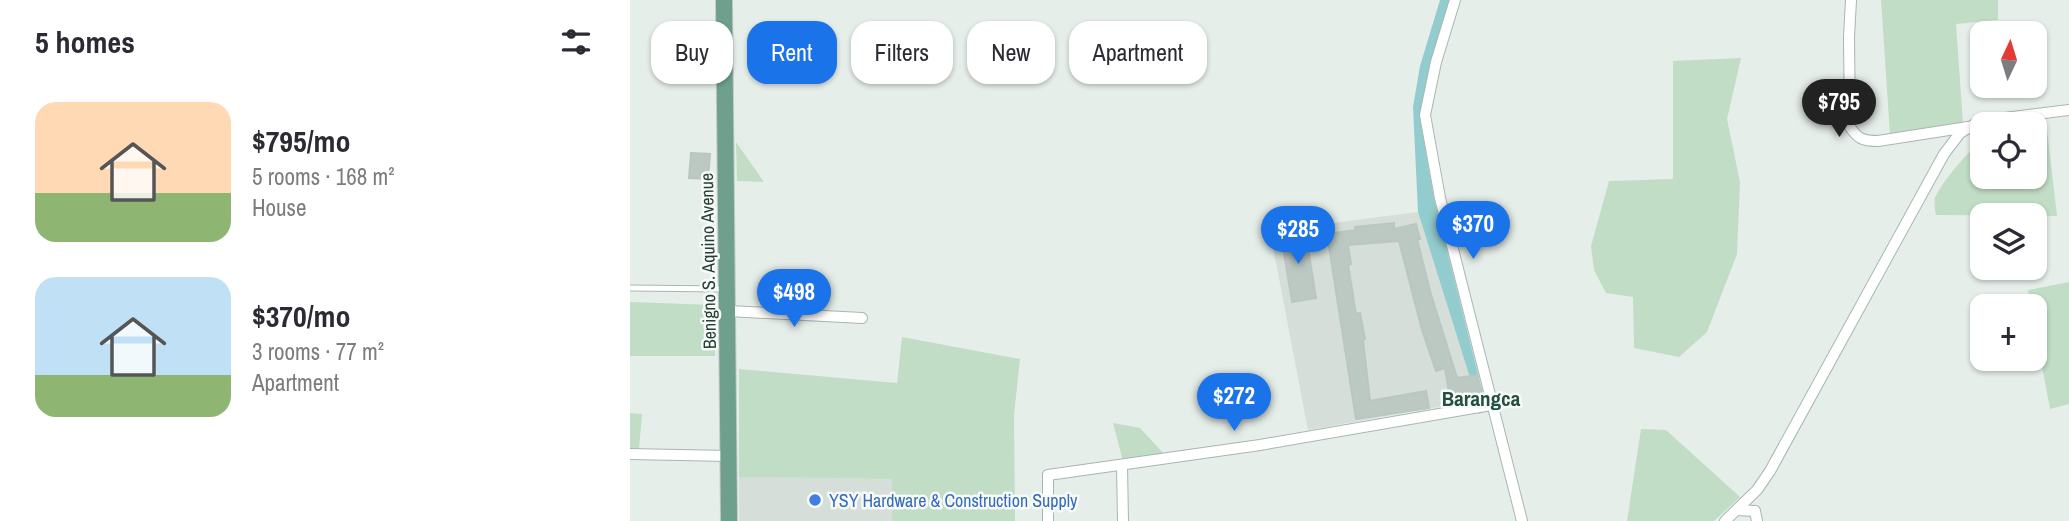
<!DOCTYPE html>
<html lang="en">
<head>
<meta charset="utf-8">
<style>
	:root { --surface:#fff; --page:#f2f2f3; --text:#2b2b33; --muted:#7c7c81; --accent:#1a73e8 }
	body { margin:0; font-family:"Archivo Narrow",sans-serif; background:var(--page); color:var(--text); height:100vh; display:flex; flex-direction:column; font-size:26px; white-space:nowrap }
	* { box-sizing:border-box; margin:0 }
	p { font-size:23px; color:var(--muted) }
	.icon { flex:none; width:38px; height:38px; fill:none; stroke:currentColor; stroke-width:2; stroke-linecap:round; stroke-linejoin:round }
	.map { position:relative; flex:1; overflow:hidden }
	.panel { display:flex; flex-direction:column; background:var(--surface); width:630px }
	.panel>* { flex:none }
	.banner { position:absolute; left:21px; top:21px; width:665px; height:63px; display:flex; gap:14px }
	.needle { width:46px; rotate:4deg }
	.controls { position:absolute; left:1340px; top:21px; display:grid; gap:14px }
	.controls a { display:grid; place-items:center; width:77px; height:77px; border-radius:14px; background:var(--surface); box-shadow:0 2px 5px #0004; font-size:35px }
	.price { position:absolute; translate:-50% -60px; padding:0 16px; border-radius:24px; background:var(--accent); color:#fff; font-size:23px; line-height:46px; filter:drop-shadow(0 2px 4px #0008) }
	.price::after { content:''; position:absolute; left:50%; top:42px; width:21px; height:16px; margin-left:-10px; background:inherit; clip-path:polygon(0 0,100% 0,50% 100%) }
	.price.on { background:#222; color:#fff }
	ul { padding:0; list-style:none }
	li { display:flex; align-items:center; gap:21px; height:175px; padding:0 35px }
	li span { display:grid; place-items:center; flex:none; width:196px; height:140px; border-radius:21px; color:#555 }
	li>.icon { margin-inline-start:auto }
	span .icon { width:84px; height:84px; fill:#fffc; stroke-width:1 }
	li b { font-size:30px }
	h2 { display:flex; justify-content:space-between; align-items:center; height:84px; padding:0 35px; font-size:30px }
	.pill { padding:0 24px; border-radius:21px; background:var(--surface); box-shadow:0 2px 5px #0004; font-size:24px; line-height:63px }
	.pill.on { background:var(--accent); color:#fff }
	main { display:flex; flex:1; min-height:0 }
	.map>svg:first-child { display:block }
	.built { fill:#d5ded8 }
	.green { fill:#c1ddc5 }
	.water { fill:#93ccce }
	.building { fill:#bcc9c2; stroke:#b9c7c0; stroke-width:2 }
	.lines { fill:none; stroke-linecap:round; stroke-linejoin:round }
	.lane-casing { stroke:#a9b6b0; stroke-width:7 }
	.street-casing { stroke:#a9b6b0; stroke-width:12 }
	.primary-casing { stroke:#c2c9c6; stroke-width:18 }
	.lane { stroke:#fff; stroke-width:5 }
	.street { stroke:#fff; stroke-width:10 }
	.primary { stroke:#6ea08d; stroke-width:16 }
	.shop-dot { fill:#3f7fe0; stroke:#f7faf8; stroke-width:2.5 }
	.labels { text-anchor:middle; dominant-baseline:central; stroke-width:5; stroke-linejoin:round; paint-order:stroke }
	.street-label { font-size:18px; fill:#263f35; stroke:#f7faf8 }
	.shop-label { font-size:18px; fill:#366cbe; stroke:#f7faf8; text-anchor:start }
	.quarter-label { font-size:21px; font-weight:bold; fill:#235040; stroke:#f7faf8 }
</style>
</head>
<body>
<main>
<section class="panel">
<h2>5 homes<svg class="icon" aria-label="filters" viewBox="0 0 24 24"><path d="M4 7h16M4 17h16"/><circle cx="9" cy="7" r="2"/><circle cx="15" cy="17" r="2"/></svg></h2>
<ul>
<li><span style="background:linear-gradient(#ffd9b3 65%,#8fb573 0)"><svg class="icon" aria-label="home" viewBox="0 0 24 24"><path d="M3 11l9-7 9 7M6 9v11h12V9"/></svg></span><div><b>$795/mo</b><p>5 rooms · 168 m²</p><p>House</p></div></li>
<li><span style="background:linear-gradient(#bfe0f5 70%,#8fb573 0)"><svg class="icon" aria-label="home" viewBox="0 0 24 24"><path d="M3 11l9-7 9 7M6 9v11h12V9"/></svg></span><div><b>$370/mo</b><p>3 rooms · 77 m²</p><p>Apartment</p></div></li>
</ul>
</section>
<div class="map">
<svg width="1439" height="521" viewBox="0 0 1439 521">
	<rect width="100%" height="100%" fill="#e6eeea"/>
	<g class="built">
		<path d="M788 212 847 400 678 430 640 231Z"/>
		<path d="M109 477 262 479V521H109Z"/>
	</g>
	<g class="green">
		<path d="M1251 0H1368V20L1326 24 1333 124 1260 135Z"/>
		<path d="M1111 58 1097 119 1110 182 1107 254 1077 332 1049 357 1004 348 1003 297 976 293 964 270 961 246 979 181 1043 179V61Z"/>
		<path d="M1405 130H1417L1427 216 1306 215C1305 210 1304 203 1305 198 1310 185 1340 147 1353 142V177H1405Z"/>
		<path d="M106 142 134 182 107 181Z"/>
		<path d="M1439 282V404L1420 409 1405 329V306H1401L1398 290Z"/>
		<path d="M0 302 85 305V356H0Z"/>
		<path d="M272 337 390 359 384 415 385 521H262V479L109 477V369L267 383Z"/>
		<path d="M0 413 12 414 9 449 0 448Z"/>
		<path d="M483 423 510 428 535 455 493 461Z"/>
		<path d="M1011 429 1036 430 1110 497 1084 521H997Z"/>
	</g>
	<path class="water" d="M810 0H820L798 76 790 118 804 198 857 410 849 414 847 400 788 212 783 107 790 66Z"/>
	<g class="building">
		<path d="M61 153 80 154 78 179 59 178Z"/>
		<path d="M764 223V229L786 224 790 239H787L800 291 827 378 847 375 853 398 821 404 815 368 806 371 792 330 769 241 718 245 721 264 718 265 726 314 730 313 735 339 733 340 740 401 796 391 799 408 726 419 697 234 725 230V227Z"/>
		<path d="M675 230 686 298 662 302 651 234Z"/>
	</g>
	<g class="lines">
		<defs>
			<path id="lane" d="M0 288 94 289"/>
			<g id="street">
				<path d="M825 0 806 62 795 115 810 198 892 521"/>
				<path d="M1221 0 1219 37 1220 127C1228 139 1233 141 1248 141L1338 127"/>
				<path d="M98 311 232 318"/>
				<path d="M0 454 99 456"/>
				<path d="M492 465 493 521"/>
				<path d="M1107 510 1125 511 1127 521"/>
				<path d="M418 521V475L630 445 861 405"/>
				<path d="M1095 521 1127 490 1140 471 1314 154 1330 133 1350 121 1439 110"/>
			</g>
			<path id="primary" d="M94 0 99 521"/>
		</defs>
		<use href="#lane" class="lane-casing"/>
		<use href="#street" class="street-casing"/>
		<use href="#primary" class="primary-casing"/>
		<use href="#lane" class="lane"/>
		<use href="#street" class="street"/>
		<use href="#primary" class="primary"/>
	</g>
	<circle class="shop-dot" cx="185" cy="500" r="7"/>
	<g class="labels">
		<g class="street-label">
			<text transform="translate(78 261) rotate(-91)">Benigno S. Aquino Avenue</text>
		</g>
		<g class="shop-label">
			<text x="199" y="500">YSY Hardware &amp; Construction Supply</text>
		</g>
		<g class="quarter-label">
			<text x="851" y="398">Barangca</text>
		</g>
	</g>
</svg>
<div class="controls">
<a><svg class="needle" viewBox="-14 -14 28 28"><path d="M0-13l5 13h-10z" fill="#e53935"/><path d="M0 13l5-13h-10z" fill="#7c7c81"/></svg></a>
<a><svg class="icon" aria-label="locate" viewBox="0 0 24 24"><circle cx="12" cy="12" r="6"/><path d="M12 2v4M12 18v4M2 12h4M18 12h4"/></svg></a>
<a><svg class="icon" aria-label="layers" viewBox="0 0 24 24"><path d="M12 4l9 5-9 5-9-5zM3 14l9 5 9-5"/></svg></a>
<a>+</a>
</div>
<b class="price on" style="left:1209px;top:139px">$795</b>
<b class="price" style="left:843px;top:261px">$370</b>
<b class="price" style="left:668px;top:266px">$285</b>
<b class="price" style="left:164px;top:329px">$498</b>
<b class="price" style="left:604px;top:433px">$272</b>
<div class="banner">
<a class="pill">Buy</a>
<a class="pill on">Rent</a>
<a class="pill">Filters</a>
<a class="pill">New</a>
<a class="pill">Apartment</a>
</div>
</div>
</main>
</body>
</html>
